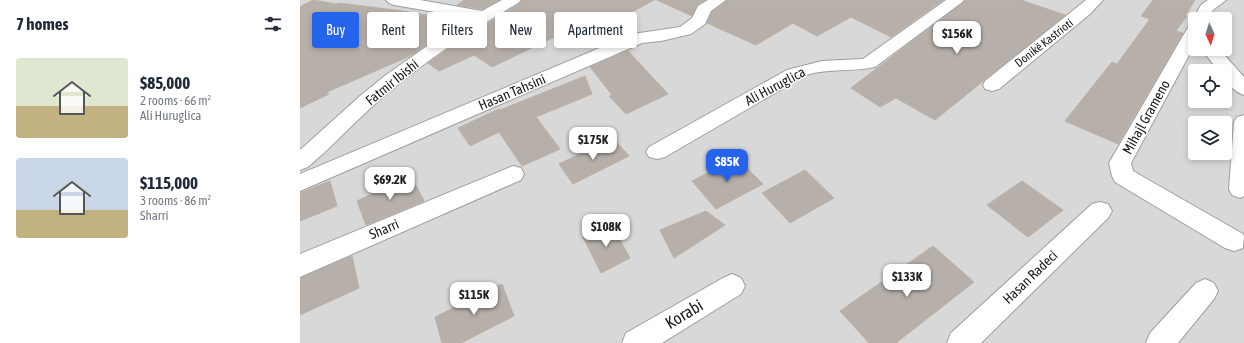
<!DOCTYPE html>
<html lang="en">
<head>
<meta charset="utf-8">
<style>
	:root { --surface:#fff; --page:#f2f2f3; --text:#1f2937; --muted:#747a83; --accent:#2563eb }
	body { margin:0; font-family:"Asap Condensed",sans-serif; background:var(--page); color:var(--text); height:100vh; display:flex; flex-direction:column; font-size:15px; white-space:nowrap }
	* { box-sizing:border-box; margin:0 }
	p { font-size:13px; color:var(--muted) }
	.icon { flex:none; width:22px; height:22px; fill:none; stroke:currentColor; stroke-width:2; stroke-linecap:round; stroke-linejoin:round }
	.map { position:relative; flex:1; overflow:hidden }
	.sheet { display:flex; flex-direction:column; background:var(--surface); width:300px }
	.sheet>* { flex:none }
	.hud { position:absolute; left:12px; top:12px; width:380px; height:36px; display:flex; gap:8px }
	.needle { width:26px; rotate:176deg }
	.tools { position:absolute; left:888px; top:12px; display:grid; gap:8px }
	.tools a { display:grid; place-items:center; width:44px; height:44px; border-radius:4px; background:var(--surface); box-shadow:0 2px 6px #0003; font-size:20px }
	.price { position:absolute; translate:-50% -34px; padding:0 9px; border-radius:8px; background:#fff; color:#222; font-size:13px; line-height:26px; filter:drop-shadow(0 1px 2px #0008) }
	.price::after { content:''; position:absolute; left:50%; top:24px; width:12px; height:9px; margin-left:-6px; background:inherit; clip-path:polygon(0 0,100% 0,50% 100%) }
	.price.on { background:var(--accent); color:#fff }
	ul { padding:0; list-style:none }
	li { display:flex; align-items:center; gap:12px; height:100px; padding:0 16px }
	li span { display:grid; place-items:center; flex:none; width:112px; height:80px; border-radius:4px; color:#555 }
	li>.icon { margin-inline-start:auto }
	span .icon { width:48px; height:48px; fill:#fffc; stroke-width:1 }
	li b { font-size:17px }
	h2 { display:flex; justify-content:space-between; align-items:center; height:48px; padding:0 16px; font-size:17px }
	.chip { padding:0 14px; border-radius:4px; background:var(--surface); box-shadow:0 2px 6px #0003; font-size:14px; line-height:36px }
	.chip.on { background:var(--accent); color:#fff }
	main { display:flex; flex:1; min-height:0 }
	.map>svg:first-child { display:block }
	.residential { fill:#d8d8d8; fill-rule:evenodd }
	.building { fill:#b7b0aa; stroke:#bbb0a5 }
	.lines { fill:none; stroke-linecap:round; stroke-linejoin:round }
	.street-casing { stroke:#9e9e9e; stroke-width:2 }
	.street { fill:#fff; fill-rule:evenodd }
	.labels { text-anchor:middle; dominant-baseline:central; stroke-width:3; stroke-linejoin:round; paint-order:stroke }
	.far-street-label { font-size:12px; fill:#1a1a1a; stroke:#fff }
	.street-label { font-size:14px; fill:#1a1a1a; stroke:#fff }
	.near-street-label { font-size:17px; fill:#1a1a1a; stroke:#fff }
</style>
</head>
<body>
<main>
<section class="sheet">
<h2>7 homes<svg class="icon" aria-label="filters" viewBox="0 0 24 24"><path d="M4 7h16M4 17h16"/><circle cx="9" cy="7" r="2"/><circle cx="15" cy="17" r="2"/></svg></h2>
<ul>
<li><span style="background:linear-gradient(#dfe7d0 60%,#c2b280 0)"><svg class="icon" aria-label="home" viewBox="0 0 24 24"><path d="M3 11l9-7 9 7M6 9v11h12V9"/></svg></span><div><b>$85,000</b><p>2 rooms · 66 m²</p><p>Ali Huruglica</p></div></li>
<li><span style="background:linear-gradient(#c9d6e8 65%,#c2b280 0)"><svg class="icon" aria-label="home" viewBox="0 0 24 24"><path d="M3 11l9-7 9 7M6 9v11h12V9"/></svg></span><div><b>$115,000</b><p>3 rooms · 86 m²</p><p>Sharri</p></div></li>
</ul>
</section>
<div class="map">
<svg width="944" height="343" viewBox="0 0 944 343">
	<rect width="100%" height="100%" fill="#ebe8e1"/>
	<path class="residential" d="M0 0H944V343H0ZM895 19H925V49H895ZM895 71H925V101H895ZM895 123H925V153H895Z"/>
	<g class="building">
		<path d="M13 0 36 4 39 3 102 11 139 17 143 15 166 19 110 56 27 92 29 94 0 108V7Z"/>
		<path d="M164 0H199L182 9 157 5Z"/>
		<path d="M222 0H354L304 27 290 20 192 67 174 55 139 71 128 63 167 36 219 4Z"/>
		<path d="M357 0H405L397 5 392 16Z"/>
		<path d="M427 0H643L591 37 551 17 517 36 493 23 456 45 407 23 412 12Z"/>
		<path d="M666 0H721L765 15 635 120 596 98 580 107 551 88Z"/>
		<path d="M853 0H895L885 16H887L876 31 883 33 818 144 765 121 812 62 817 64 850 19 841 16Z"/>
		<path d="M328 51 368 94 326 114 309 96 312 95 290 67Z"/>
		<path d="M285 76 292 94 236 117 260 149 222 166 199 132 170 146 158 128 199 109 200 110Z"/>
		<path d="M313 138 329 156 273 184 259 164Z"/>
		<path d="M437 158 463 184 416 209 392 181Z"/>
		<path d="M505 170 534 198 490 223 462 193Z"/>
		<path d="M111 176 124 201 66 225 57 201Z"/>
		<path d="M30 181 37 206 0 221V193Z"/>
		<path d="M722 181 763 210 728 237 687 205Z"/>
		<path d="M406 211 425 225 374 258 360 230Z"/>
		<path d="M311 224 330 258 301 273 283 237Z"/>
		<path d="M633 246 674 282 596 343H569L540 311Z"/>
		<path d="M52 256 59 288 0 315V278Z"/>
		<path d="M202 284 214 316 161 343H142L135 317Z"/>
	</g>
	<g class="lines">
		<defs>
			<g id="street">
				<path d="M86 0H120L182 11 202 0H221L218 3C171 30 125 61 83 97 57 119 34 145 8 167L0 170V150L60 96 86 75 120 51 170 18 94 5 89 3Z"/>
				<path d="M408 0H426L411 11 405 24 391 34 361 41 342 43 0 191V174L333 34 380 27 392 18 398 6Z"/>
				<path d="M646 0H664L661 3 575 67C552 72 529 68 506 75L365 157 357 159 349 157 346 152 349 147 487 70 522 61 563 59Z"/>
				<path d="M786 0H803L790 14 699 89 692 91 685 89 683 85 685 81Z"/>
				<path d="M908 0H926L913 10 909 19H895V22L893 19 901 5Z"/>
				<path d="M895 24V44L831 163 833 171 943 234 944 236 943 248 934 251 925 248 815 182 812 176 809 163 887 29 889 26Z"/>
				<path d="M901 49H919L944 77V95C934 92 925 82 925 71H919Z"/>
				<path d="M944 115V196L940 198 932 195 929 189 934 122 937 117Z"/>
				<path d="M213 166 221 168 224 174 221 180 0 277V254Z"/>
				<path d="M800 202 808 204 812 211 808 218 681 343H647L651 333 792 204Z"/>
				<path d="M432 274 441 278 445 286 441 294 362 343H322L326 333 423 278Z"/>
				<path d="M905 279 914 283 918 291 914 299 878 343H846L850 333 896 283Z"/>
			</g>
		</defs>
		<use href="#street" class="street-casing"/>
		<use href="#street" class="street"/>
	</g>
	<g class="labels">
		<g class="far-street-label">
			<text transform="translate(744 43) rotate(-38)">Donikë Kastrioti</text>
		</g>
		<g class="street-label">
			<text transform="translate(92 82) rotate(-39)">Fatmir Ibishi</text>
			<text transform="translate(475 86) rotate(-28)">Ali Huruglica</text>
			<text transform="translate(212 92) rotate(-23)">Hasan Tahsini</text>
			<text transform="translate(846 117) rotate(-61)">Mihajl Grameno</text>
			<text transform="translate(84 229) rotate(-23)">Sharri</text>
			<text transform="translate(730 277) rotate(-44)">Hasan Radeci</text>
		</g>
		<g class="near-street-label">
			<text transform="translate(384 314) rotate(-31)">Korabi</text>
		</g>
	</g>
</svg>
<div class="tools">
<a><svg class="needle" viewBox="-14 -14 28 28"><path d="M0-13l5 13h-10z" fill="#e53935"/><path d="M0 13l5-13h-10z" fill="#747a83"/></svg></a>
<a><svg class="icon" aria-label="locate" viewBox="0 0 24 24"><circle cx="12" cy="12" r="6"/><path d="M12 2v4M12 18v4M2 12h4M18 12h4"/></svg></a>
<a><svg class="icon" aria-label="layers" viewBox="0 0 24 24"><path d="M12 4l9 5-9 5-9-5zM3 14l9 5 9-5"/></svg></a>
</div>
<b class="price" style="left:657px;top:55px">$156K</b>
<b class="price" style="left:293px;top:161px">$175K</b>
<b class="price on" style="left:427px;top:183px">$85K</b>
<b class="price" style="left:90px;top:201px">$69.2K</b>
<b class="price" style="left:306px;top:248px">$108K</b>
<b class="price" style="left:607px;top:298px">$133K</b>
<b class="price" style="left:174px;top:316px">$115K</b>
<div class="hud">
<a class="chip on">Buy</a>
<a class="chip">Rent</a>
<a class="chip">Filters</a>
<a class="chip">New</a>
<a class="chip">Apartment</a>
</div>
</div>
</main>
</body>
</html>
